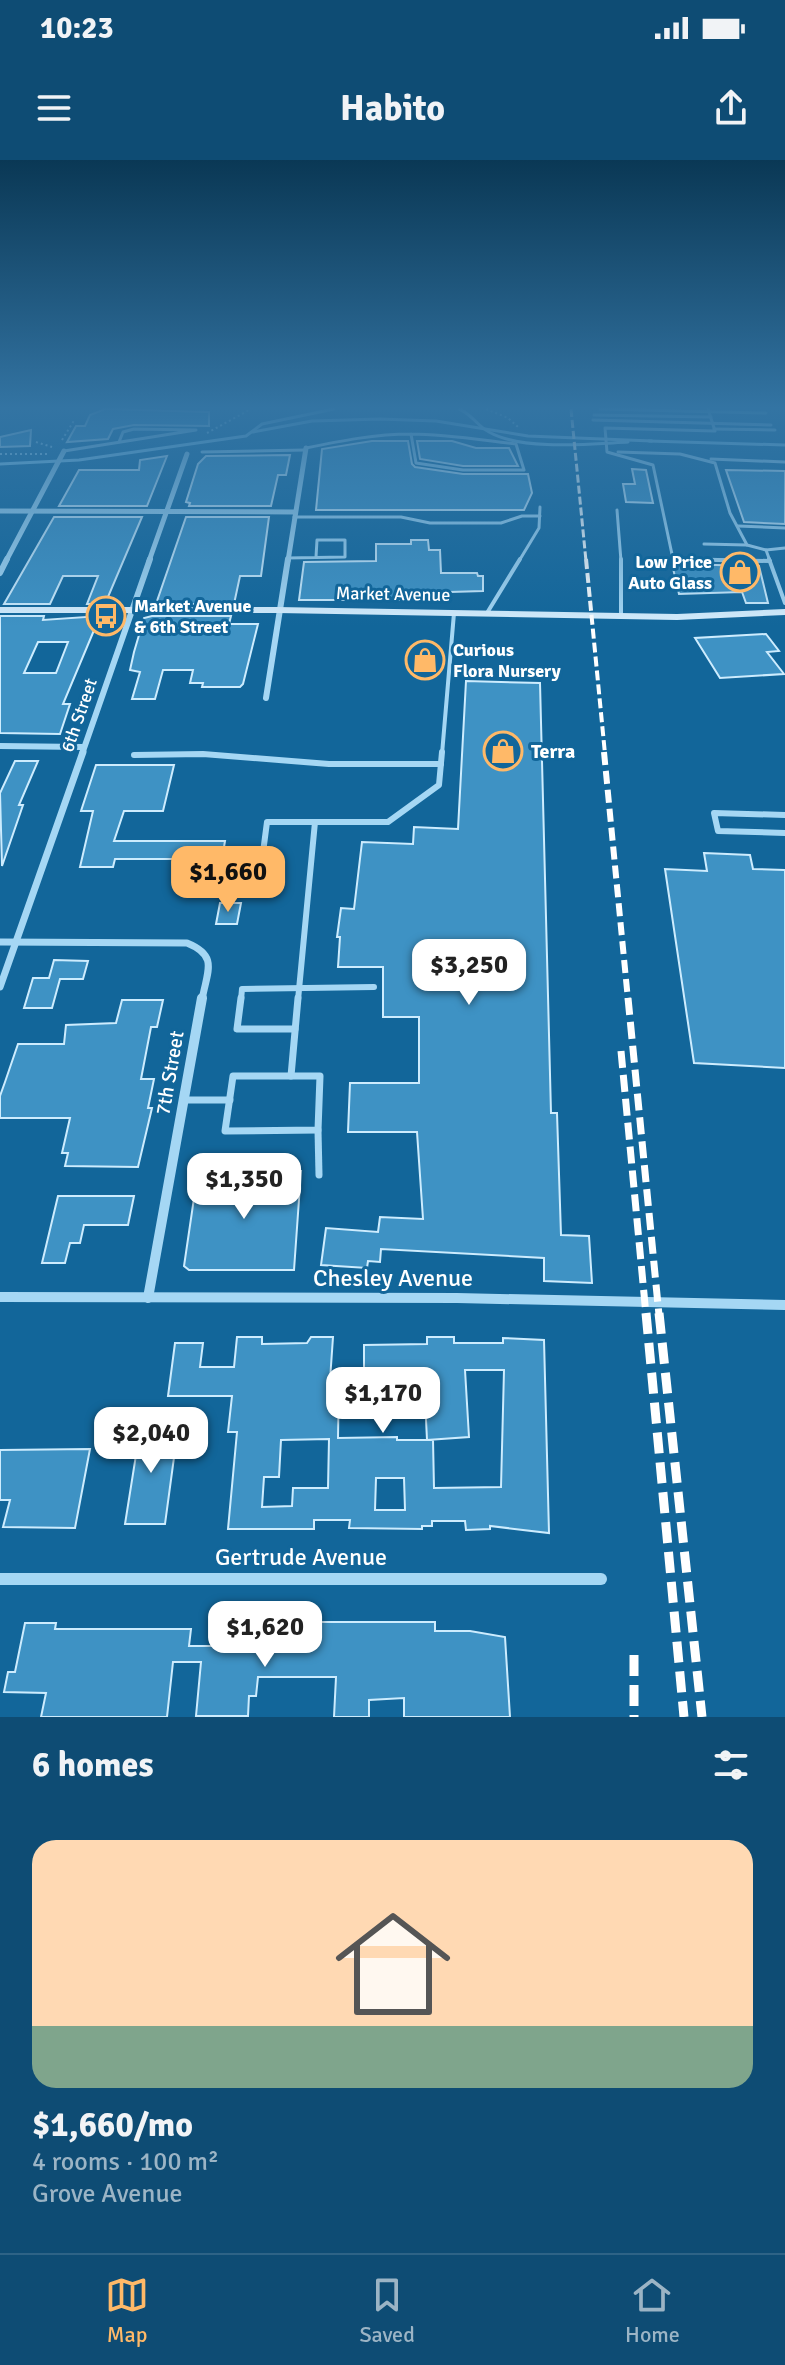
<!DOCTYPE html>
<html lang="en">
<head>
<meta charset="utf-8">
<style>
	:root { --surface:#0e4c74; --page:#175379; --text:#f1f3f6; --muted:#9bb4c5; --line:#2e6386; --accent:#ffb968 }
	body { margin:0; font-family:Signika,sans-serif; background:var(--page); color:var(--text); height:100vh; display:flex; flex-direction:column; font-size:30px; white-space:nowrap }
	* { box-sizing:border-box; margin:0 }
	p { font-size:26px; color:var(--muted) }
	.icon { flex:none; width:44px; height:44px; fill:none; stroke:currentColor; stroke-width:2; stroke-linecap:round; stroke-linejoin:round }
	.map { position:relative; height:1557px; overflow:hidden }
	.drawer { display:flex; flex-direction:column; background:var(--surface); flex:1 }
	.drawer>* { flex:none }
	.price { position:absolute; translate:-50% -68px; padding:0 18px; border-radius:16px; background:#fff; color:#222; font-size:26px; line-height:52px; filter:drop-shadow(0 2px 4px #0008) }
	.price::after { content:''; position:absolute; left:50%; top:48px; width:24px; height:18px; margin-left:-12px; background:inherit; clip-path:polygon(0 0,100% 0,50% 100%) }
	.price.current { background:var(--accent); color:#111 }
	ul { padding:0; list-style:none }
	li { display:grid; align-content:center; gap:16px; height:424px; padding:0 32px }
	li span { display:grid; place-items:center; height:248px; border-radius:24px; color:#555 }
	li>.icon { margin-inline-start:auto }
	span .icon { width:144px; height:144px; fill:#fffc; stroke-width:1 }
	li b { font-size:34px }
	h2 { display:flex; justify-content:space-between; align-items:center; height:96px; padding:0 32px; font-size:34px }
	.status { display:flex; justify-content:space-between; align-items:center; height:56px; padding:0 40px; background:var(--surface); direction:ltr }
	.status svg { height:22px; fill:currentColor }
	header { display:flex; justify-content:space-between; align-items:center; height:104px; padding:0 32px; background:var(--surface); font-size:36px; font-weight:800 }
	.tab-bar { display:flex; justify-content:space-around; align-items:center; height:112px; border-top:2px solid var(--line); background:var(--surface); font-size:22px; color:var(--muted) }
	.tab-bar a { display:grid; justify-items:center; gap:4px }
	.tab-bar .current { color:var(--accent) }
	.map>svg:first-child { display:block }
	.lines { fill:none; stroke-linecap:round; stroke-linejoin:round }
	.stream { stroke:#97d5f7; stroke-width:3 }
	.building { fill:#3e92c4; stroke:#cdecfe; stroke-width:2; fill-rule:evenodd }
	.path { stroke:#a5d7f4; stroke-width:2; stroke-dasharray:2 3; stroke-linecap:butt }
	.lane-far3 { stroke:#a5d7f4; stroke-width:3 }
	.lane-far2 { stroke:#a5d7f4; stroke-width:4 }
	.lane-far1 { stroke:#a5d7f4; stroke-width:6 }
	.lane { stroke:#a5d7f4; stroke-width:7 }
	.street-far4 { stroke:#a5d7f4; stroke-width:5 }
	.street-far3 { stroke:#a5d7f4; stroke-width:6 }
	.street-far2 { stroke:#a5d7f4; stroke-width:7 }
	.street-far1 { stroke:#a5d7f4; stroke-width:10 }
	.street { stroke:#a5d7f4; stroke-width:12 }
	.secondary { fill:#d5edfd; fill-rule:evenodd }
	.rail-far4 { stroke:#fff; stroke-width:3; stroke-dasharray:8 3; stroke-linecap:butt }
	.rail-far3 { stroke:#fff; stroke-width:4; stroke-dasharray:10 4; stroke-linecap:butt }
	.rail-far2 { stroke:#fff; stroke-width:6; stroke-dasharray:13 6; stroke-linecap:butt }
	.rail-far1 { stroke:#fff; stroke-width:7; stroke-dasharray:17 7; stroke-linecap:butt }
	.rail { stroke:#fff; stroke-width:9; stroke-dasharray:21 9; stroke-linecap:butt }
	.labels { text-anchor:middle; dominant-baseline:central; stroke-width:6; stroke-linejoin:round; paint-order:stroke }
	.far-poi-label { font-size:18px; font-weight:bold; fill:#fff; stroke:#12669a; text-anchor:start }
	.far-street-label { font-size:18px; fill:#fff; stroke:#12669a }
	.poi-label { font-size:20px; font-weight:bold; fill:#fff; stroke:#12669a; text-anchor:start }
	.street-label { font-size:20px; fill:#fff; stroke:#12669a }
	.near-street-label { font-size:24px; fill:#fff; stroke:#12669a }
</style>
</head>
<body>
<div class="status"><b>10:23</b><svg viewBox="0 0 49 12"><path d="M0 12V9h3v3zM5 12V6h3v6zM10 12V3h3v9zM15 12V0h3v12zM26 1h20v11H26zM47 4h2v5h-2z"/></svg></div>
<header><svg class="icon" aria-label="menu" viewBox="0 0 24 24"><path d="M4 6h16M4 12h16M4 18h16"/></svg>Habito<svg class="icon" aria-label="share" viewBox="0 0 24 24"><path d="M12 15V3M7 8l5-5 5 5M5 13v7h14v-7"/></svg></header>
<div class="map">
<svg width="785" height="1557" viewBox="0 0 785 1557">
	<rect width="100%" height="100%" fill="#12669a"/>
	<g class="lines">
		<g class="stream">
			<path d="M459 249C472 254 477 266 489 272 523 291 589 284 628 282"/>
			<path d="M253 272 312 261 380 259 436 261 528 276 652 281"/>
			<path d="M649 281 785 285"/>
			<path d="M0 304 79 300 246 276 262 264 334 249"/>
		</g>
	</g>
	<g class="building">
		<path d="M105 249 209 252V266L134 265 113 269 108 279 67 282 76 266H85L90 255Z"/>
		<path d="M31 270 30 286 0 287V277Z"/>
		<path d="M372 281H408L412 304 415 307 463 314H528L532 333 524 350H316L322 289Z"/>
		<path d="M417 281H452L476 288H509L518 306H463L420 299Z"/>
		<path d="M290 295 286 315H278L271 346H189L190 343 186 342 198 304 206 296Z"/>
		<path d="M167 296 147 346H59L79 310H139L140 300Z"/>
		<path d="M632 309 646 310 653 343 626 342 623 324H635Z"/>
		<path d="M726 310 785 311V364L744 362Z"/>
		<path d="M54 357H142L105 444H87L98 416H63L50 444H4Z"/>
		<path d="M186 357H269L261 416H240L234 444H156Z"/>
		<path d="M411 380H428L429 390H440L441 413H477L478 416H483V431L416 433 415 440H299L304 402 376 401V384H411Z"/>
		<path d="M672 404 759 406 768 443H746L742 432 679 434Z"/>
		<path d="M0 456H44L43 460 100 456 63 544H70L60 574 0 573ZM38 482H68L56 513H24Z"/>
		<path d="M152 456H231L229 464H258L243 524 240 527H202L203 523H190L193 510H163L155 539H132L140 512 130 510 134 492 144 458Z"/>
		<path d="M766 474 779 491 767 492 784 514 720 518 695 478Z"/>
		<path d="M466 521 540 523 551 953H557L561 1075 589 1076 592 1123 544 1121V1098L381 1089 380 1102 368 1101 367 1108 321 1105 326 1068 378 1072 380 1057 423 1059 417 972H348L350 923H419V857H383V807H338L340 777H337L341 748 354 749 362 682 413 684 414 667 458 669Z"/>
		<path d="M15 601H38L19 645H23L2 706 0 633Z"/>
		<path d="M96 605H174L163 651H124L114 681H225L222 699H115L113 707H80L93 651H81Z"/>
		<path d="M704 693 750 695 753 709 785 710V908L694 903 665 709 707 711Z"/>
		<path d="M220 743H241L237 764H216Z"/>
		<path d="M54 800 88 801 83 819H60L52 848H24L33 818H49Z"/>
		<path d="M122 840H163L157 867H151L141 919H154L148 948H152L138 1007 65 1006 68 993H62L70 958H0V936L5 922 18 884H64L66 865 116 863Z"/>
		<path d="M198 1011H301L294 1110H189L184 1106Z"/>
		<path d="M58 1036H134L128 1065H84L80 1083H70L65 1103H42Z"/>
		<path d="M237 1177H262V1184L307 1183 311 1177H333L330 1220H339L338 1278 397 1277V1280H427L425 1239 375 1240V1224H364V1185L427 1184V1177H454V1183H503V1178L544 1180 549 1373 490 1366V1369L466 1370 465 1361H432V1366H422V1369L349 1368 350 1360H314V1369H228L237 1272H228L232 1236H168L175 1183H203L200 1207H234ZM465 1210H504L501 1327 434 1328 433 1280H427L469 1277ZM329 1279 328 1328H293L292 1346 262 1347 264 1317H279L281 1280ZM376 1318H404L405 1350H375Z"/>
		<path d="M135 1268H178L165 1364H125L136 1295H131Z"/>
		<path d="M90 1289 75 1368 3 1367 10 1340H0V1290Z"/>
		<path d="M280 1462H435V1471H470L505 1477 510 1557H404V1538L369 1540V1557H334L336 1517H258L256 1536H249L248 1556H196L201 1502H173L167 1557H41L46 1533 4 1532 8 1512H15L25 1463H56L55 1469H191L189 1486H224L226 1471H279Z"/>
	</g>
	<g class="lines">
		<g class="path">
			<path d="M486 249 508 258 518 267"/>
			<path d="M207 273 251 249"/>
			<path d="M62 280 75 259"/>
			<path d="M36 282 52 287"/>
			<path d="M0 294H48"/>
		</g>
		<g class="lane-far3">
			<path d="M600 249 766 253"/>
			<path d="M708 249 715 271 605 268 607 292 653 305 673 399 767 401"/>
			<path d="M594 255 711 257"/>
			<path d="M593 260 771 265"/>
			<path d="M714 269 775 270"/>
			<path d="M306 288C340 281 375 274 411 274 446 274 481 280 516 284L524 310H463L416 303 411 274"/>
			<path d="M64 291 196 270 134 269 123 272 119 282"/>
			<path d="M202 292 305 290"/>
			<path d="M618 292 680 294 715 303 730 353 747 385 766 390 770 401"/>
			<path d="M711 299 785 302"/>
			<path d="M617 350 621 401"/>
			<path d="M294 357H401L430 363H501L522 356H540"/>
			<path d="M738 366 785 368"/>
			<path d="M704 384 747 385"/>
			<path d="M766 390 785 388"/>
			<path d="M287 398 345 397V380H317L316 397"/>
			<path d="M519 401 539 368 540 347"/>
		</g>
		<g class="lane-far2">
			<path d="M673 399 770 401"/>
			<path d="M769 399 785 443"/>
			<path d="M487 453 520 399"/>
			<path d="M621 456V399"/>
			<path d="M442 594 454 453"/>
		</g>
		<g class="lane-far1">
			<path d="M134 595 203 594 329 604H441"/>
			<path d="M785 655 714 653 718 671 785 673"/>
			<path d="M259 723 267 662H315"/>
			<path d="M241 840 242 829 374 827"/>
			<path d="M298 840 315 662H388L439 625 442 592"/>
		</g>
		<g class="lane">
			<path d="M241 838 237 869H295"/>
			<path d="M233 916H320L318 970 225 971Z"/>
			<path d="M291 916 298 838"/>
			<path d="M184 940H230"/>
			<path d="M318 970 319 1015"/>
		</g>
		<g class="street-far4">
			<path d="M0 351 295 352"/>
			<path d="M6 401 64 291"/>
			<path d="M149 401 187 294"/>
			<path d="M288 401 306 288"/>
		</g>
		<g class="street-far3">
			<path d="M0 413 7 399"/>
			<path d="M266 538 288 399"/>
			<path d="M0 586 82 587"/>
			<path d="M82 594 150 399"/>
		</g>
		<g class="street-far2">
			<path d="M0 782 187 783C219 796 207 811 202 840"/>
			<path d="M0 827 83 592"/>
		</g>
		<g class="street-far1">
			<path d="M0 1137 457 1138 785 1145"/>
			<path d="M148 1138 202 838"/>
		</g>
		<path class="street" d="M0 1419H601"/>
		<path class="secondary" d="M0 447H277L677 454 785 449V455L677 460 277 453H0Z"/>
		<path class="rail-far4" d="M571 249 586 401"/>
		<path class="rail-far3" d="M586 399 605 594"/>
		<path class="rail-far2" d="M604 592 628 840"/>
		<g class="rail-far1">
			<path d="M628 838 659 1155"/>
			<path d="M621 891 646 1155"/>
		</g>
		<g class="rail">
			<path d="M646 1153 684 1557"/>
			<path d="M659 1153 702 1557"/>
			<path d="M634 1495V1557"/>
		</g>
	</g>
	<linearGradient id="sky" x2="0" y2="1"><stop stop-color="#0a3855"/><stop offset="0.53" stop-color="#3374a3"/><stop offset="1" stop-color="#3374a3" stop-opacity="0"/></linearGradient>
	<rect width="785" height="467" fill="url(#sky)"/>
	<defs>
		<symbol id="shop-ring" viewBox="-11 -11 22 22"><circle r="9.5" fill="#12669a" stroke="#ffb968" stroke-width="1.5"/><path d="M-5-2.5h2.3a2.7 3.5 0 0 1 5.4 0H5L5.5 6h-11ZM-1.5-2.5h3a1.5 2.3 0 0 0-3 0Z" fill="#ffb968"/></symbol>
		<symbol id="bus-ring" viewBox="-11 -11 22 22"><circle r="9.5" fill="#12669a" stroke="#ffb968" stroke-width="1.5"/><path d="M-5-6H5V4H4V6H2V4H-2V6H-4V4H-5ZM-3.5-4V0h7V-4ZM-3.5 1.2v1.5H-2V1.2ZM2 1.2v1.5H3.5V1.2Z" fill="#ffb968"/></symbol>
	</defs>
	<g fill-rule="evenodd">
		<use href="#shop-ring" x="718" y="390" width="44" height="44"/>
		<use href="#bus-ring" x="84" y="434" width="44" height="44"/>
		<use href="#shop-ring" x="403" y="478" width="44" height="44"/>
		<use href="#shop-ring" x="481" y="569" width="44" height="44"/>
	</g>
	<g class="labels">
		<g class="far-poi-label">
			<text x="712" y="402" text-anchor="end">Low Price<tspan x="712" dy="21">Auto Glass</tspan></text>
			<text x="134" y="446">Market Avenue<tspan x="134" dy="21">&amp; 6th Street</tspan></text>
			<text x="453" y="490">Curious<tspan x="453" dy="21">Flora Nursery</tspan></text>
		</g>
		<g class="far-street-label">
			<text transform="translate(393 434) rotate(1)">Market Avenue</text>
			<text transform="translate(79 555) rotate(-71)">6th Street</text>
		</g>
		<g class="poi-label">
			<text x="531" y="591">Terra</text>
		</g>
		<g class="street-label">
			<text transform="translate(170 913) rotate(-80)">7th Street</text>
		</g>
		<g class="near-street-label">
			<text x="393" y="1118">Chesley Avenue</text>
			<text x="301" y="1397">Gertrude Avenue</text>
		</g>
	</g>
</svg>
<b class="price current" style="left:228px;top:754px">$1,660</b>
<b class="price" style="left:469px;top:847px">$3,250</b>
<b class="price" style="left:244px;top:1061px">$1,350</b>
<b class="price" style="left:383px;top:1275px">$1,170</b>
<b class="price" style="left:151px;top:1315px">$2,040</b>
<b class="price" style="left:265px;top:1509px">$1,620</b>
</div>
<section class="drawer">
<h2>6 homes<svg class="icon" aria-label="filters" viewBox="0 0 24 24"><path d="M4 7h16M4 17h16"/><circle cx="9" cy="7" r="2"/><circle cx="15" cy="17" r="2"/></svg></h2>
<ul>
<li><span style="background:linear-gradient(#ffd9b3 75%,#7fa58c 0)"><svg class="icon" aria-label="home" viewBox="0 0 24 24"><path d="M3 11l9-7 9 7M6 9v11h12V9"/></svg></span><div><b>$1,660/mo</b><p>4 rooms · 100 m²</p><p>Grove Avenue</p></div></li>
</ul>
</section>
<nav class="tab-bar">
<a class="current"><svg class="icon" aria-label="map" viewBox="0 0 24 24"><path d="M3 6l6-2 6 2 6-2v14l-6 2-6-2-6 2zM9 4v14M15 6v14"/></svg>Map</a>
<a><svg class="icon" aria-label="saved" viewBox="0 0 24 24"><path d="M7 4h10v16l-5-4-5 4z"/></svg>Saved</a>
<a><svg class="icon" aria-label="home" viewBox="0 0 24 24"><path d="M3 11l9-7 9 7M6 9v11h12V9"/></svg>Home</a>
</nav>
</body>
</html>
